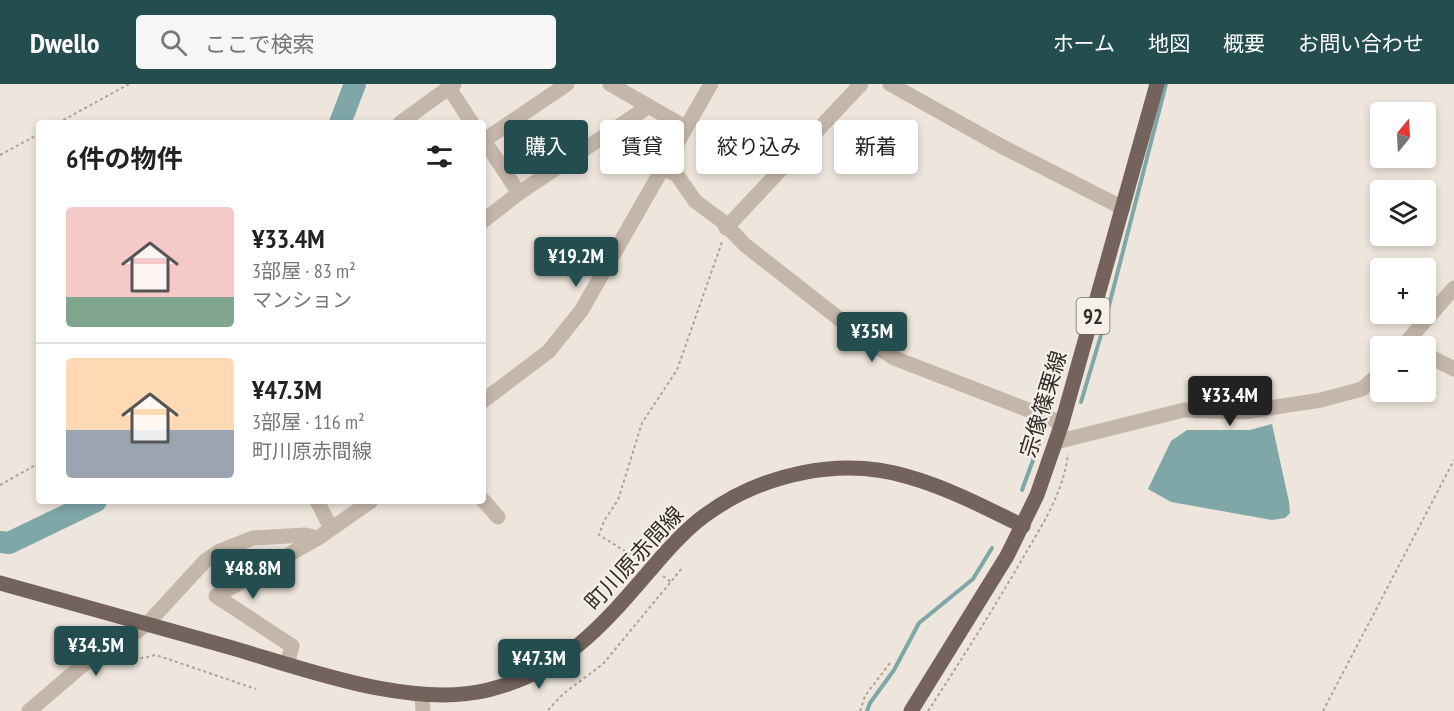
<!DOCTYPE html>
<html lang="ja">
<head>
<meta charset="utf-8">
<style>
	:root { --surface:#fff; --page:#f6f6f6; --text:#222; --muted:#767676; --line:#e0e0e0; --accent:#244d4f }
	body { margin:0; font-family:"PT Sans Narrow","Noto Sans JP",sans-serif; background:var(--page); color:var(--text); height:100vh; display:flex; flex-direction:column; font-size:22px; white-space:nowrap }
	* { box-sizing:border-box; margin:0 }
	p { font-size:20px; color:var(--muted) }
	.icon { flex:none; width:33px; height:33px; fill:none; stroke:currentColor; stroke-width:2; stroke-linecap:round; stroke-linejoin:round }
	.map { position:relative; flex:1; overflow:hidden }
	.details { position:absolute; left:36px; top:36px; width:450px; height:384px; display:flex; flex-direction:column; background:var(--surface); border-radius:6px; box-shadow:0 3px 9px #0003 }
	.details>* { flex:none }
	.guide { position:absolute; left:504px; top:36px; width:570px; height:54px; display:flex; gap:12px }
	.needle { width:39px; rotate:18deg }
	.buttons { position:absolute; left:1370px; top:18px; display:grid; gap:12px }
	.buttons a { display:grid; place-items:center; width:66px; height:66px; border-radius:6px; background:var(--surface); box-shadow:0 3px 9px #0003; font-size:30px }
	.price { position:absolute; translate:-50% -51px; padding:0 14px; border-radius:6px; background:var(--accent); color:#fff; font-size:20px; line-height:39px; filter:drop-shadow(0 2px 3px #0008) }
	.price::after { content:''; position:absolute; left:50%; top:36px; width:18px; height:14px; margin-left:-9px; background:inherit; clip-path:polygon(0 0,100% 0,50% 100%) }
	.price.on { background:#222; color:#fff }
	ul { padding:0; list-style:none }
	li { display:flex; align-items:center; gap:18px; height:150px; padding:0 30px }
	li+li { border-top:2px solid var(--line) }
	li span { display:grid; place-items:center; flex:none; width:168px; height:120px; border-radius:6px; color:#555 }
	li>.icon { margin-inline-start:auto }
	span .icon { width:72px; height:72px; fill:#fffc; stroke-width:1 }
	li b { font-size:26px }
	h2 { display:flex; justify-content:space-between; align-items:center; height:72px; padding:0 30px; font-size:26px }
	.pill { padding:0 21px; border-radius:6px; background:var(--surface); box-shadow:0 3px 9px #0003; font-size:21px; line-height:54px }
	.pill.on { background:var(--accent); color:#fff }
	header { display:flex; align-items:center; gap:36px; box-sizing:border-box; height:84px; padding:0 30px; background:var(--accent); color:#fff }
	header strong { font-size:28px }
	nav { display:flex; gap:33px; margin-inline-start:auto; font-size:21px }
	.search { width:420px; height:54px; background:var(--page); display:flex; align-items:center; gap:15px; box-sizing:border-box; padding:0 21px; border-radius:6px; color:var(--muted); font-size:22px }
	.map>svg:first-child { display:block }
	.water { fill:#7fa7a8 }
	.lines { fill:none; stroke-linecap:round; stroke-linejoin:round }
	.stream { stroke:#7fa7a8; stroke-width:4 }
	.river { stroke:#7fa7a8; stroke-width:22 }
	.path { stroke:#b0a095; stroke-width:2; stroke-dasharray:3 3; stroke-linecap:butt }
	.minor { stroke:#c5b6aa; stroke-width:15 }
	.major { stroke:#73635c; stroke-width:15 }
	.labels { text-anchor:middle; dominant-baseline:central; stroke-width:4.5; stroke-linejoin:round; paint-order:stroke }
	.shield { fill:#f7f0e8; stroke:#6e6762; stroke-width:1.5 }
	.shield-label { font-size:21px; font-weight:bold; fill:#332c29 }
	.street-label { font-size:22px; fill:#332c29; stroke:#f7f0e8 }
</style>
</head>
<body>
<header>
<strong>Dwello</strong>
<div class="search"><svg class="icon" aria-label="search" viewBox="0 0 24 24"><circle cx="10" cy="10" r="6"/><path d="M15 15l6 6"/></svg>ここで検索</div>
<nav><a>ホーム</a><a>地図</a><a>概要</a><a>お問い合わせ</a></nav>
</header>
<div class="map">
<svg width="1454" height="627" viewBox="0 0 1454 627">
	<rect width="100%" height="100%" fill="#eee6dd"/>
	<path class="water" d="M1272 340 1289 418 1290 429 1285 434 1272 436 1171 418 1148 405 1171 357 1187 346H1250Z"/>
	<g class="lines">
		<g class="stream">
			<path d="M1081 318 1104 241 1166 0"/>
			<path d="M1022 406 1039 360"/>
			<path d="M867 627 870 619 894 586 919 539 973 495 992 464"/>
		</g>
		<g class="river">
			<path d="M340 39 355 0"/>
			<path d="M0 458 9 459 96 417"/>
		</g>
		<g class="path">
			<path d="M58 39 129 0"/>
			<path d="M0 71 39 50"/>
			<path d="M0 401 39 379"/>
			<path d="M641 477 599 451 604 437 618 416 642 339 677 286 722 158"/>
			<path d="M663 492 671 498"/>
			<path d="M123 573 133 576 156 571 256 605"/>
			<path d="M548 626 563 610 603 580 683 483"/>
			<path d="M860 627 865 612 890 579"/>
			<path d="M928 627C960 578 991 529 1020 479 1040 444 1063 411 1068 370"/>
			<path d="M1323 627 1454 376"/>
		</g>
		<g class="minor">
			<path d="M610 0 685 43"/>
			<path d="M890 0 1001 62 1123 124"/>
			<path d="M449 4 472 39"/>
			<path d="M400 39 454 0"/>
			<path d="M483 55 519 109"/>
			<path d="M483 57 567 0"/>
			<path d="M663 84 677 91 695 117 722 137 745 161 865 255 894 274 1062 339"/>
			<path d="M483 137 519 109 649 22"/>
			<path d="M726 144 861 0"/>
			<path d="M1403 262 1454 204"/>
			<path d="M1425 270 1454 285"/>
			<path d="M483 317 549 267 581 227 711 0"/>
			<path d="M1056 358 1184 326 1244 328 1321 316 1362 305 1380 289"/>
			<path d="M483 416 498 433"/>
			<path d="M317 417 331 444"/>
			<path d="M287 580 292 562 216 512 318 454"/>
			<path d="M422 611 423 627"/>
			<path d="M29 627 84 580 106 570 147 540 205 477 220 467 253 454 305 451 318 454 371 417"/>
		</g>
		<g class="major">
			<path d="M0 499C76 520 152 542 229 563 305 585 410 625 488 606 565 587 603 541 652 484 668 465 685 446 704 432 761 390 840 372 909 393 948 404 986 424 1023 442"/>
			<path d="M911 627 1007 472 1037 411 1062 339 1157 0"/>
		</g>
	</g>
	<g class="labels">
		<rect class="shield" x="1076.5" y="214" width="33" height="36" rx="4.5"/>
		<g class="shield-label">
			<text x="1093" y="232">92</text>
		</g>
		<g class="street-label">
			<text transform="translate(1043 320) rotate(-73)">宗像篠栗線</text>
			<text transform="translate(634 474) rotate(-47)">町川原赤間線</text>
		</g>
	</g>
</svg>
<div class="buttons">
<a><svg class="needle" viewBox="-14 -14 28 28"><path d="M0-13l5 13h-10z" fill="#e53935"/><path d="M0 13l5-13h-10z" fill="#767676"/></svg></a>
<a><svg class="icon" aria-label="layers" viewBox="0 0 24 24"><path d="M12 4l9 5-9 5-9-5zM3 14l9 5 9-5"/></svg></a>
<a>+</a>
<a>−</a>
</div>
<b class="price" style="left:576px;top:204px">¥19.2M</b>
<b class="price" style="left:872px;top:279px">¥35M</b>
<b class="price on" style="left:1230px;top:343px">¥33.4M</b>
<b class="price" style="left:253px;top:516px">¥48.8M</b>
<b class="price" style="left:96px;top:593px">¥34.5M</b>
<b class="price" style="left:539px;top:606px">¥47.3M</b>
<div class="guide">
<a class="pill on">購入</a>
<a class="pill">賃貸</a>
<a class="pill">絞り込み</a>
<a class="pill">新着</a>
</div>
<section class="details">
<h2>6件の物件<svg class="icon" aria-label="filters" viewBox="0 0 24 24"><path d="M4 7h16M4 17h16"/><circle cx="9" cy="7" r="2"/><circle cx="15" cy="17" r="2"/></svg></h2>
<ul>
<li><span style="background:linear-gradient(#f6c9c9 75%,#7fa58c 0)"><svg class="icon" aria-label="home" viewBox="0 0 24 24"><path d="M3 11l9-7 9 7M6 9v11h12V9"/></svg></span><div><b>¥33.4M</b><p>3部屋 · 83 m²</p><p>マンション</p></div></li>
<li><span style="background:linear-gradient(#ffd9b3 60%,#9aa5b1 0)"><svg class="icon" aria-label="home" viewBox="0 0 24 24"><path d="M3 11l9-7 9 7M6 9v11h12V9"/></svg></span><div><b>¥47.3M</b><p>3部屋 · 116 m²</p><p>町川原赤間線</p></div></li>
</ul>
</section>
</div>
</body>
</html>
